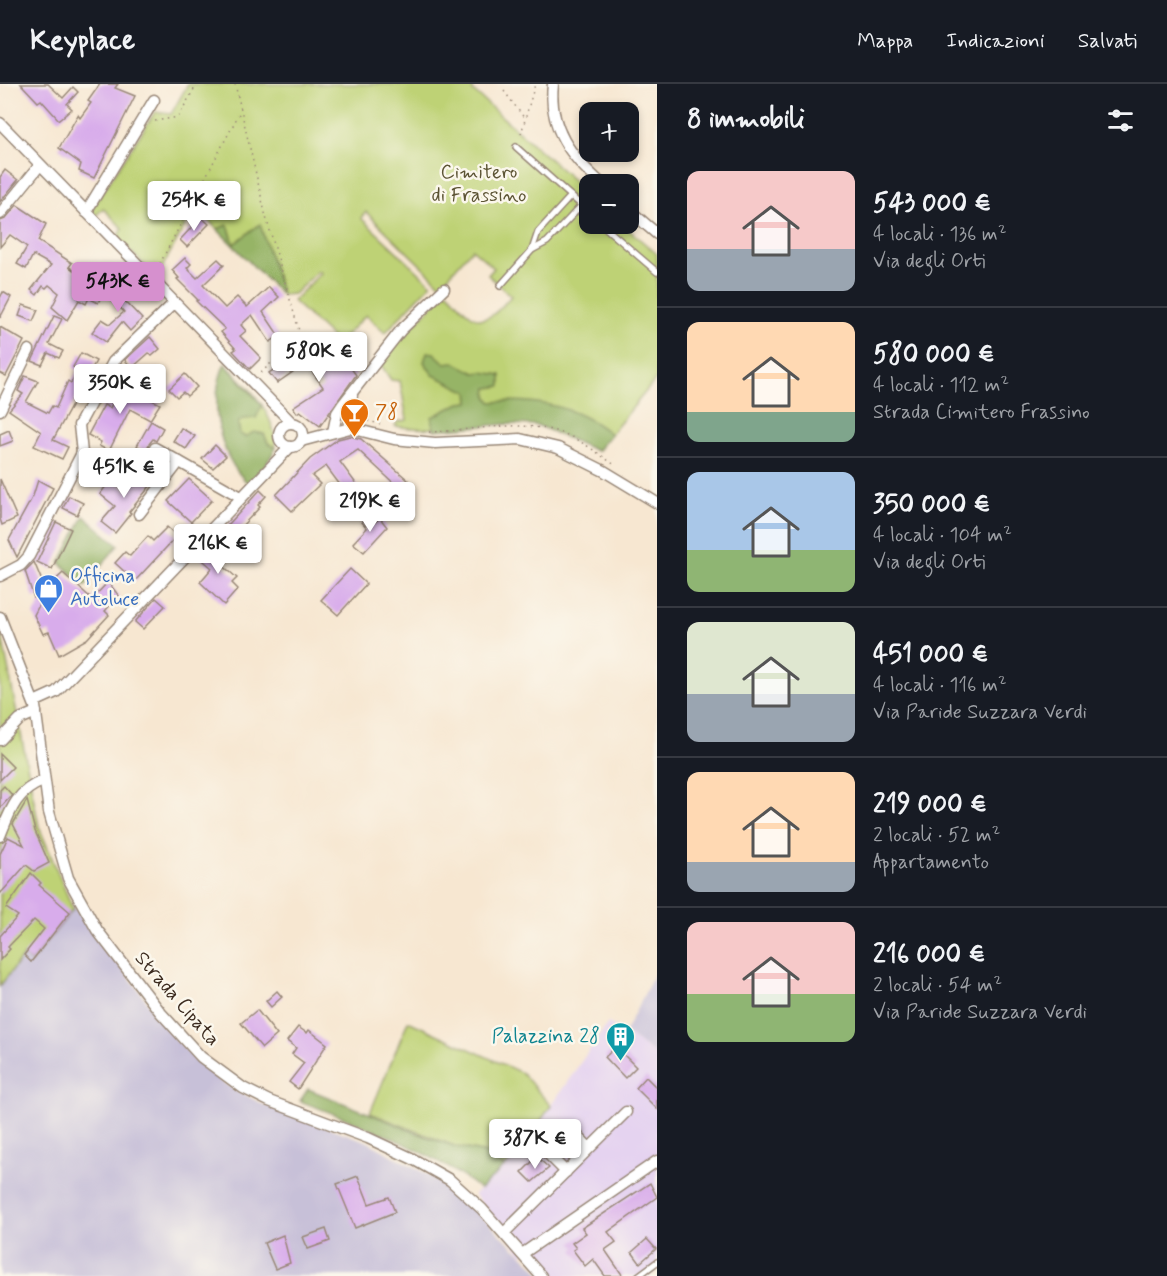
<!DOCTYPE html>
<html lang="it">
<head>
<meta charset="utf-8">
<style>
	:root { --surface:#171b24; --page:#242831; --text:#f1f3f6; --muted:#9ea1a6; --line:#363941; --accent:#d690ce }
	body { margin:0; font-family:Mynerve,sans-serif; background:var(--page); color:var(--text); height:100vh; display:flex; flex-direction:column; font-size:22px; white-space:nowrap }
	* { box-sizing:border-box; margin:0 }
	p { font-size:20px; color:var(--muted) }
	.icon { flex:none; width:33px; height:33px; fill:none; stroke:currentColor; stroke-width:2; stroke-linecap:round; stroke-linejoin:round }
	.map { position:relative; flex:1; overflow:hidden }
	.panel { display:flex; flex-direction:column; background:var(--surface); width:510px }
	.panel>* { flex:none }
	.tools { position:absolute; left:579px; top:18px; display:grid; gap:12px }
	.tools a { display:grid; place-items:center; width:60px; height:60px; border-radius:12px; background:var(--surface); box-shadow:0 3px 9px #0003; font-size:30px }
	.price { position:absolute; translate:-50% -51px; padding:0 14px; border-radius:6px; background:#fff; color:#222; font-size:20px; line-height:39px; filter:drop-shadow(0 2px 3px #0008) }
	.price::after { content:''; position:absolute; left:50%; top:36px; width:18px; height:14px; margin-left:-9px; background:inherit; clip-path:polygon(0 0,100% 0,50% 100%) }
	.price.on { background:var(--accent); color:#111 }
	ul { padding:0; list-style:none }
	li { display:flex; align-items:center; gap:18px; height:150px; padding:0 30px }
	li+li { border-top:2px solid var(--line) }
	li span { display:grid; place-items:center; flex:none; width:168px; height:120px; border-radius:12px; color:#555 }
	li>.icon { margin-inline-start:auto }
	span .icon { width:72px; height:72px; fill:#fffc; stroke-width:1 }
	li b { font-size:26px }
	h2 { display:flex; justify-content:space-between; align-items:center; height:72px; padding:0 30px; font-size:26px }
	header { display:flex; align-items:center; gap:36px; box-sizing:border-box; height:84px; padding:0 30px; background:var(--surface); border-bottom:2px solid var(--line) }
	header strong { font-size:28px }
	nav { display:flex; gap:33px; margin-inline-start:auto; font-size:21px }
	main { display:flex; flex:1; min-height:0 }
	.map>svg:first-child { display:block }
	.built { fill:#e5d3f0 }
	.industrial { fill:#c7c0d8 }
	.green { fill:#bed275; stroke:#7c7e4a; stroke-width:1.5 }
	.forest { fill:#96b466; stroke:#686f42; stroke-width:1.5 }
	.building { fill:#d8aceb }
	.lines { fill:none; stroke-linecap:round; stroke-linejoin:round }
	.service-casing { stroke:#998878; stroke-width:8 }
	.minor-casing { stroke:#998878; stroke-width:13 }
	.path { stroke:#998878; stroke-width:1.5; stroke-dasharray:1.5 4.5; stroke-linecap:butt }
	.service { stroke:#fff; stroke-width:5 }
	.minor { stroke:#fff; stroke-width:10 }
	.labels { text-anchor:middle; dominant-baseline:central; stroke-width:5; stroke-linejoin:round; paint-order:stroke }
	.park-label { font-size:20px; fill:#5c5434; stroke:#fbf7ec }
	.food-label { font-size:20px; fill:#c56008; stroke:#fbf7ec; text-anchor:start }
	.shop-label { font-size:20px; fill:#366cbe; stroke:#fbf7ec; text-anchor:start }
	.street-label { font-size:20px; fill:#3b2a1e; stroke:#fbf7ec }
	.culture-label { font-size:20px; fill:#0d838f; stroke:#fbf7ec; text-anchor:end }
</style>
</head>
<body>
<header>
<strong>Keyplace</strong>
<nav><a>Mappa</a><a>Indicazioni</a><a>Salvati</a></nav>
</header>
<main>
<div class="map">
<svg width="657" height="1192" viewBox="0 0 657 1192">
	<rect width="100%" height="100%" fill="#fbf7ec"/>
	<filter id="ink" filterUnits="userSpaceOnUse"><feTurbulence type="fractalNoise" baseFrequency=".0167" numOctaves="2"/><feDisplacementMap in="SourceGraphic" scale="12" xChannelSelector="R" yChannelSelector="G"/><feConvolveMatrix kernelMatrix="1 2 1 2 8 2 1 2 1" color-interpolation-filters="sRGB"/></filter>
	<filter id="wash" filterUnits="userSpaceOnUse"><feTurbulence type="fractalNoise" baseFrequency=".008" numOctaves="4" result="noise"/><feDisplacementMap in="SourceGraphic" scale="24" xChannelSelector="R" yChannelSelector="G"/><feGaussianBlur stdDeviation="1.35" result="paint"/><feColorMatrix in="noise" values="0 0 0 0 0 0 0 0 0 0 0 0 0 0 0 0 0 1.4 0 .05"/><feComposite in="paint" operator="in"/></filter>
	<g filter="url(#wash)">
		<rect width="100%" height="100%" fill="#f7e7d1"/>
		<path class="built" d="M608 939 625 948 657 972V1186L649 1192H551L529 1166 522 1170 474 1110 516 1072Z"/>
		<g class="industrial">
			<path d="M76 821 170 949 195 975 223 999 262 1020 366 1057 449 1102 534 1182 541 1192H0V902L24 871 31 877Z"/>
			<path d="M657 885V972L625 948Z"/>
		</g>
		<g class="green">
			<path d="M188 0H473V7L589 110 590 140H622L657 170V294L597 367C578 357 558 346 537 341 491 331 443 351 395 342L397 338 407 336 400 297 391 296 381 281 398 257 447 207C475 237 481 249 511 212L488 191 494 184 472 165 441 201 366 128 361 134 431 200 385 249 366 231 338 259 293 217 321 189 318 187 294 210 282 211 260 141 234 160 228 141 217 145 195 123 157 193 117 154 123 145 103 124 96 132 91 126 155 28 171 30Z"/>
			<path d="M225 280C249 303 275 328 276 364L248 399C218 373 208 314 225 280Z"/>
			<path d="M0 542 39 743 73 825 31 878 24 871 0 902Z"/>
			<path d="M408 937 522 989 551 1022 516 1072 504 1083 486 1069 457 1063 370 1029Z"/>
		</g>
		<g class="forest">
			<path d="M260 140 282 211 217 145 228 141 234 160Z"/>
			<path d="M427 268 434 269 445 279 453 278 475 289 482 288 501 291V302L488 304 487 312 491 318C536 315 575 321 611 350L597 367 537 341 506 340 434 346 432 333 460 319 469 318 468 308 433 291 424 278Z"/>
			<path d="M225 280 262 321 256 334 243 335 238 339 240 350 245 353 254 348 264 350 268 359 276 364 265 382 248 399C218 373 208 314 225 280Z"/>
			<path d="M84 432 118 461 85 502 60 479Z"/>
			<path d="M308 1005 425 1052 457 1063 486 1069 504 1083 480 1105C426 1064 364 1041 300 1017Z"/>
		</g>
		<g id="blocks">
			<g class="building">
				<path d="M21 0H48L63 14 73 3 78 8 67 20 72 25 59 36 41 16 38 18Z"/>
				<path d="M100 0H118L115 4 135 12 94 94 79 87 81 80 59 64 78 31 80 34 91 19 88 17Z"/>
				<path d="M5 86 18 96 0 118V93Z"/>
				<path d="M17 121 46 140 38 157 72 179 69 183 104 206 98 219 89 214 86 220 79 216 67 236 52 223 59 209 49 201 46 204 43 202 37 211 31 206 51 181 33 171 26 185 17 180 27 163 10 151 0 163V137L5 135Z"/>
				<path d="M201 133 209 140 187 163 180 156Z"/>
				<path d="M185 174 191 180 187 184 197 194 218 175 224 181 203 201 225 224 237 213 247 223 269 203 279 213 263 228 279 252 270 258 252 231 241 241 246 247 240 252 261 274 250 285 233 267 236 265 221 248 225 245 196 217 198 216 177 195 179 194 172 186Z"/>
				<path d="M120 196 131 208 123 215 142 235 130 247 122 238 106 258 92 248 102 235 110 240 124 228 106 208Z"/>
				<path d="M3 208 11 213 0 234V214Z"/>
				<path d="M23 221 38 226 33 237 19 232Z"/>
				<path d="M54 232 62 235 49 260 63 267 59 274 48 269 42 281 32 277Z"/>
				<path d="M0 243 24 257 6 292 0 289Z"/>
				<path d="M150 253 160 265 152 272 149 269 132 284 125 276Z"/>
				<path d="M306 264 320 283 340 269 356 291 320 342 300 327 297 329 293 323 323 303 306 279 277 299 269 289Z"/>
				<path d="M81 269 96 277 53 356 68 363 62 375 34 362 41 348 9 326 23 310 18 307 25 292 38 297 26 318 48 329 52 322 56 324 68 297 71 299 78 286 73 283Z"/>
				<path d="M185 290 197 303 187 312 183 308 177 313 169 305Z"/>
				<path d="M119 299 160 320 150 336 130 325 109 367 99 362 101 358 88 351 104 321 110 324 118 307 116 305Z"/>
				<path d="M151 337 163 344 156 357 153 355 149 360 146 367 137 362Z"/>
				<path d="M181 344 195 352 186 365 173 357Z"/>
				<path d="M9 346 13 357 0 362V350Z"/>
				<path d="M350 352 361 355 408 396 400 405 358 366 340 378 363 409 346 421 340 415 346 409 326 382 312 392 320 400 292 427 276 411 310 375 338 355Z"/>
				<path d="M215 361 226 372 213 384 202 375Z"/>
				<path d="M87 376 102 382 93 399 79 392Z"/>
				<path d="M142 386 155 396 129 428 131 429 115 449 101 438 115 422 100 410 112 394 127 406Z"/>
				<path d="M0 395 17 434 2 441 0 435Z"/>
				<path d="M189 395 212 416 191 438 168 417Z"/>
				<path d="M38 396 53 404 17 473 9 456 33 412Z"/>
				<path d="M260 406 266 412 258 421 260 423 239 445 237 443 234 446 228 441Z"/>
				<path d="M69 412 83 419 77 431 63 424Z"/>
				<path d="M369 431 375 438 380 434 387 443 364 468 353 459 367 444 362 438Z"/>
				<path d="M56 438 71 445 52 485 37 478Z"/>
				<path d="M167 443 177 452 135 497 115 479 125 468 130 472 148 452 153 457Z"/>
				<path d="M213 456 222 464 213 473 237 494 232 499 238 505 224 521 200 498 212 484 198 472Z"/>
				<path d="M34 478 44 502 39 512 34 514 25 487Z"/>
				<path d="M350 485 366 500 338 531 321 516Z"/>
				<path d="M63 489 92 515 108 498 119 512 105 527 109 531 87 555 59 571 49 548 43 550 34 531 49 502Z"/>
				<path d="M156 514 165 522 143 545 135 538Z"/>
				<path d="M0 670 13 683 0 696Z"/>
				<path d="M4 702 12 711 0 724V706Z"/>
				<path d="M27 716 35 747 49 779 34 787 26 781 0 810V770L8 753 24 761 13 740Z"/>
				<path d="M31 789 41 799 39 801 70 828 31 878 24 871 44 845 34 836 8 863 10 865 0 876V852L18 832 6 824Z"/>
				<path d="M277 907 282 913 271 923 266 917Z"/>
				<path d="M257 926 277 951 262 964 241 939Z"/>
				<path d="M298 943 307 949 309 946 327 960 298 1005 289 998 304 979 292 970 296 964 287 957Z"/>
				<path d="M616 963 636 983 625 994 605 973Z"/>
				<path d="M646 993 657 1004V1025L636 1004Z"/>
				<path d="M537 1073 549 1084 532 1098 522 1088Z"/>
				<path d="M358 1092 369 1120 389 1113 395 1128 355 1144 337 1100Z"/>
				<path d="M650 1099 657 1113 608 1148 616 1158 605 1166 623 1192H605L593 1175 585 1182 573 1166 576 1164 572 1159 586 1149 582 1144Z"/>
				<path d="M326 1145 330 1157 308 1165 303 1153Z"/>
				<path d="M283 1151 290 1179 275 1185 264 1159Z"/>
				<path d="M647 1155 656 1165 640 1179 632 1168Z"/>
			</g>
		</g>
	</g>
	<g filter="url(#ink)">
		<use href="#blocks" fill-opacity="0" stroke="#998878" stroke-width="1.5"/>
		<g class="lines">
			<defs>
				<g id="service">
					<path d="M516 63 590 129"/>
					<path d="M601 140 657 188"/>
					<path d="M532 166 538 148 571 112"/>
					<path d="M500 202 532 166 547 158 581 122"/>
					<path d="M638 1192 657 1178"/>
				</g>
				<g id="minor">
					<path d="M553 0C548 44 571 73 602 100"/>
					<path d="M0 39 292 339"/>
					<path d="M628 125 657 150"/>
					<path d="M86 128 154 16"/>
					<path d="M0 130 40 81"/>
					<path d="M0 326 29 266"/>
					<circle cx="291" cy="351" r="12"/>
					<path d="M350 344 349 321 352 312"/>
					<path d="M333 348 337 329 343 320 401 246 444 205"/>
					<path d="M301 357 350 344 394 355 435 359 520 355 558 364 604 387 657 419"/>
					<path d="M155 364 241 413"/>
					<path d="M139 430 179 378"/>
					<path d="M0 492 21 481 29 472 82 369 79 341 113 278 173 220"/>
					<path d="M0 533 35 622 49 728 68 794 97 846 161 929 201 973 243 1004 269 1017 368 1054 411 1074 450 1096 482 1125 541 1192"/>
					<path d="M34 618 56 608 290 363"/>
					<path d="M0 656 20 635 36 628"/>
					<path d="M0 752C10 727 16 707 43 697"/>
					<path d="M573 1047 589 1064"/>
					<path d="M546 1068 566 1088"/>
					<path d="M504 1149 626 1028"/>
					<path d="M522 1170 657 1077"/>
				</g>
			</defs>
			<use href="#service" class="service-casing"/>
			<use href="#minor" class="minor-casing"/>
			<g class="path">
				<path d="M235 0 266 133 300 250 260 290"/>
				<path d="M504 7 525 35"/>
				<path d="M155 37 178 33 197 0"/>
				<path d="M521 50 535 0"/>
				<path d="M157 185 240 28"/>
				<path d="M363 338 364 336 380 340"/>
				<path d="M429 348C476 347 522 333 567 351 584 358 600 371 615 381"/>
			</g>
			<use href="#service" class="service"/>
			<use href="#minor" class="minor"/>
		</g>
	</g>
	<defs>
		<symbol id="bar-pin" viewBox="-11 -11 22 30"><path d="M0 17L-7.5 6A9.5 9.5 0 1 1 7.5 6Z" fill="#e8710a" stroke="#fbf7ec"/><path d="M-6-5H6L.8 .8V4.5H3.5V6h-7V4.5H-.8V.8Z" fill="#fff"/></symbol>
		<symbol id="shop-pin" viewBox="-11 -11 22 30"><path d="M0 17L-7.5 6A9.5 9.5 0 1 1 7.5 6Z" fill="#3f7fe0" stroke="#fbf7ec"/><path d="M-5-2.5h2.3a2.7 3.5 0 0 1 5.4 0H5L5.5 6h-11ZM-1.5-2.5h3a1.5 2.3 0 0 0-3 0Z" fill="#fff"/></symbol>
		<symbol id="building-pin" viewBox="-11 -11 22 30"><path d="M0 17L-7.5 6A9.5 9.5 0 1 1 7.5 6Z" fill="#0f9aa8" stroke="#fbf7ec"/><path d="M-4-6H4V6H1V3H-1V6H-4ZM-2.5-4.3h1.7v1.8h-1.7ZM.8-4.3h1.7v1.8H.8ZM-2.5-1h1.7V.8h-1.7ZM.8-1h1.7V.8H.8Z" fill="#fff"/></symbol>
	</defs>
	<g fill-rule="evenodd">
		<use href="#bar-pin" x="338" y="312" width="33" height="45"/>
		<use href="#shop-pin" x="32" y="488" width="33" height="45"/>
		<use href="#building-pin" x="604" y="936" width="33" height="45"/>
	</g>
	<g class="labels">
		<g class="park-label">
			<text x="479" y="88">Cimitero<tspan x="479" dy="23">di Frassino</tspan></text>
		</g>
		<g class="food-label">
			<text x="375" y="328">78</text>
		</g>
		<g class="shop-label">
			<text x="70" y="492">Officina<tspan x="70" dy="23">Autoluce</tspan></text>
		</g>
		<g class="street-label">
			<text transform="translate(177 915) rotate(49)">Strada Cipata</text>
		</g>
		<g class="culture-label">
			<text x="600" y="952">Palazzina 28</text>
		</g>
	</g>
</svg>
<div class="tools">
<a>+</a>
<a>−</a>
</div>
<b class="price" style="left:194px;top:148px">254K €</b>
<b class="price on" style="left:118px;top:229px">543K €</b>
<b class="price" style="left:319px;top:299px">580K €</b>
<b class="price" style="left:120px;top:331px">350K €</b>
<b class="price" style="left:124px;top:415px">451K €</b>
<b class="price" style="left:370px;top:449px">219K €</b>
<b class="price" style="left:218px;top:491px">216K €</b>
<b class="price" style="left:535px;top:1086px">387K €</b>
</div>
<section class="panel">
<h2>8 immobili<svg class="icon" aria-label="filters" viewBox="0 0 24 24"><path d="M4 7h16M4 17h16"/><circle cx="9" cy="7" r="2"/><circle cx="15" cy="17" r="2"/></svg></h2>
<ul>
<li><span style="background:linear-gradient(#f6c9c9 65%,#9aa5b1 0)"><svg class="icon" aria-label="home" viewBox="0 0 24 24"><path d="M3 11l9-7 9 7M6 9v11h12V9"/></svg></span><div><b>543 000 €</b><p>4 locali · 136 m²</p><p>Via degli Orti</p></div></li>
<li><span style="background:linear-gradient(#ffd9b3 75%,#7fa58c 0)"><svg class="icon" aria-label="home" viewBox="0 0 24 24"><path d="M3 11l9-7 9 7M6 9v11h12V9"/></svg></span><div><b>580 000 €</b><p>4 locali · 112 m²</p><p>Strada Cimitero Frassino</p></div></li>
<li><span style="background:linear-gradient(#a9c7e8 65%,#8fb573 0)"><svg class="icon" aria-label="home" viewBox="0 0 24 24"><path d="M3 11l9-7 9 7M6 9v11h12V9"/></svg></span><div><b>350 000 €</b><p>4 locali · 104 m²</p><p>Via degli Orti</p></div></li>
<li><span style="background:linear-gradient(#dfe7d0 60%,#9aa5b1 0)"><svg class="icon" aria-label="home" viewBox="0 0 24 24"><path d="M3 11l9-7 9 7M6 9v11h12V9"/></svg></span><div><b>451 000 €</b><p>4 locali · 116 m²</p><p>Via Paride Suzzara Verdi</p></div></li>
<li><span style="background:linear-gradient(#ffd9b3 75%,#9aa5b1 0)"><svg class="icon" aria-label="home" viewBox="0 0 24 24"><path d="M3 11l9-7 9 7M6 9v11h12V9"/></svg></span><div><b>219 000 €</b><p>2 locali · 52 m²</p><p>Appartamento</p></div></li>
<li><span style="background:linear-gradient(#f6c9c9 60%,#8fb573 0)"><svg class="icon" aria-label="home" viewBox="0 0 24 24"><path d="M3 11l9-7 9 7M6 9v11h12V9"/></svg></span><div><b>216 000 €</b><p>2 locali · 54 m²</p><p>Via Paride Suzzara Verdi</p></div></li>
</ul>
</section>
</main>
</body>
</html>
